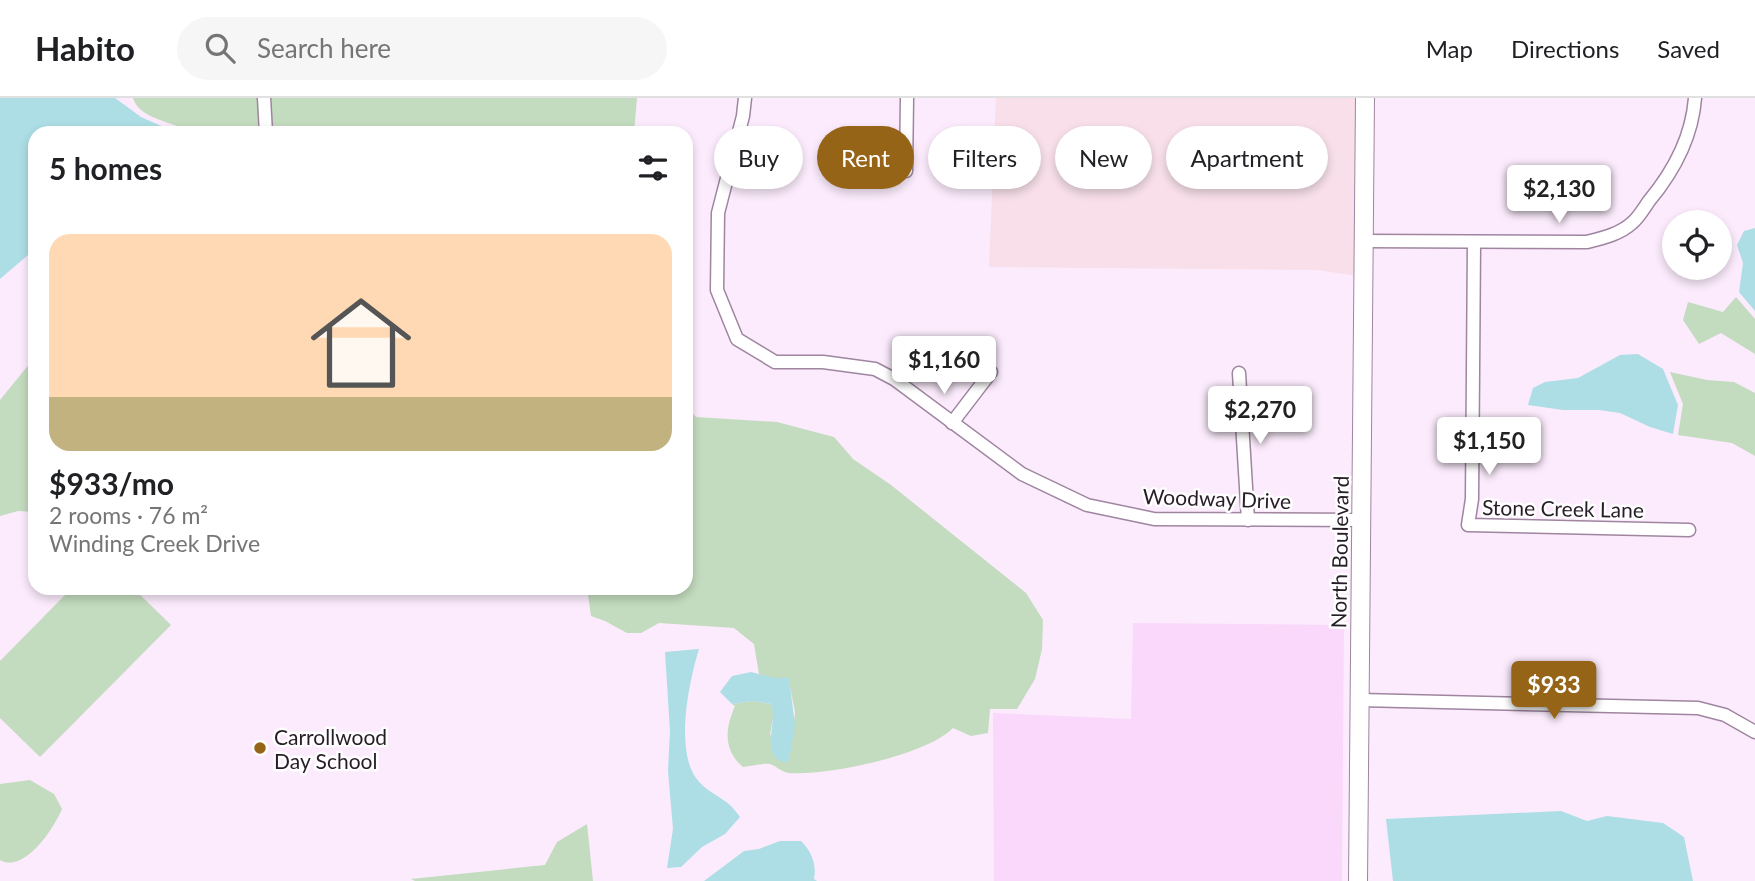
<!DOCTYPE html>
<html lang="en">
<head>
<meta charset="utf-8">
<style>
	:root { --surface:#fff; --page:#f6f6f6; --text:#202124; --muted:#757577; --line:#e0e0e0; --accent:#966417 }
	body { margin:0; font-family:Lato,sans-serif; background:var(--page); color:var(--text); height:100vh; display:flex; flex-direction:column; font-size:26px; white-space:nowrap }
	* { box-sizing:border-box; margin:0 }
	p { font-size:23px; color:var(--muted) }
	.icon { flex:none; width:38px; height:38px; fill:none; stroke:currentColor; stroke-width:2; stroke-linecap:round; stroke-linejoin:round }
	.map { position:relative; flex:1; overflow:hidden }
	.details { position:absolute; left:28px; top:28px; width:665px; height:469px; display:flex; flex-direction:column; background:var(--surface); border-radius:21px; box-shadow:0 4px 10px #0003 }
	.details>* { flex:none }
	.banner { position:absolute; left:714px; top:28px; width:665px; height:63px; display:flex; gap:14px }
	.fabs { position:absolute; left:1662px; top:112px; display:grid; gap:14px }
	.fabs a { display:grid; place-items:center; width:70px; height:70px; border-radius:50%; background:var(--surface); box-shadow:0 4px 10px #0003; font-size:35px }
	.price { position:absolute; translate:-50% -60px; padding:0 16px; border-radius:7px; background:#fff; color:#222; font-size:23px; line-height:46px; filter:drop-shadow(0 2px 4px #0008) }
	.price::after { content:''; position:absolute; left:50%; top:42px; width:21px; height:16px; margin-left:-10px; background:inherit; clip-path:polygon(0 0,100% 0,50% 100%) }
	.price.current { background:var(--accent); color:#fff }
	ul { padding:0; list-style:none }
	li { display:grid; align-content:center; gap:14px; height:371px; padding:0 21px }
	li span { display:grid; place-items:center; height:217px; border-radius:21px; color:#555 }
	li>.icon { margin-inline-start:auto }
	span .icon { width:126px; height:126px; fill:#fffc; stroke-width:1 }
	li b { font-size:30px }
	h2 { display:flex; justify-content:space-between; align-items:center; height:84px; padding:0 21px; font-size:30px }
	.chip { padding:0 24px; border-radius:32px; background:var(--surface); box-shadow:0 4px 10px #0003; font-size:24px; line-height:63px }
	.chip.current { background:var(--accent); color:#fff }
	header { display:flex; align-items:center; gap:42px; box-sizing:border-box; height:98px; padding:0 35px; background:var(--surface); border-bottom:2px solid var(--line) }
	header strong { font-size:33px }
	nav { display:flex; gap:38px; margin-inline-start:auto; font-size:24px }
	.search { width:490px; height:63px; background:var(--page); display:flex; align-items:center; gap:18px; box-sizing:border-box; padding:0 24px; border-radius:38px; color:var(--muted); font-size:26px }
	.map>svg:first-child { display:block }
	.commercial { fill:#f8dfe9 }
	.built { fill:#f9d8fb }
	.green { fill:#c3dbbe }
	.water { fill:#addee5 }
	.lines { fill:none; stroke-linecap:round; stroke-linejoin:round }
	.street-casing { stroke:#9f85a0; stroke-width:15 }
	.secondary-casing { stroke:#9f85a0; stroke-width:20 }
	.street { stroke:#fff; stroke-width:12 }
	.secondary { stroke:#fff; stroke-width:18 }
	.poi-dot { fill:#966417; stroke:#fefefe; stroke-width:2.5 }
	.labels { text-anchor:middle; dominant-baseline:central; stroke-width:5; stroke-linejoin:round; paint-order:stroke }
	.street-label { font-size:21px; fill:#271d27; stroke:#fefefe }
	.poi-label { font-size:21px; fill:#271d27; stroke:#fefefe; text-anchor:start }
</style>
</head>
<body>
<header>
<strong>Habito</strong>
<div class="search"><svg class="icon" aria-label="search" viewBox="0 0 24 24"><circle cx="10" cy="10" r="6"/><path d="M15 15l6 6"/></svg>Search here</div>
<nav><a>Map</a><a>Directions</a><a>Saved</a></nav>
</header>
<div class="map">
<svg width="1755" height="783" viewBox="0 0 1755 783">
	<rect width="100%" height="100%" fill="#fbebfc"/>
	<path class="commercial" d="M996 0H1361L1358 178 1317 172 989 169Z"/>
	<path class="built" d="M1133 525 1344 527 1342 783H994L993 615 1131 621Z"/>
	<g class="green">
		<path d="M133 0H259L261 35H180L177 28C161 22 138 17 133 0Z"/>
		<path d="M270 0H637L634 35H272Z"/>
		<path d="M1736 199 1755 221V256L1721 235 1699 246 1683 222 1688 204 1723 214Z"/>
		<path d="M35 259V414L18 413 0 418V302Z"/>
		<path d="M1670 274 1707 282 1734 284 1755 295V358L1732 345 1678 337 1683 306Z"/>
		<path d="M686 308 696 319 777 324 834 339 853 361 891 387 1026 495 1043 522 1042 551 1035 581 1017 611H990L988 635 971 638 953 630C927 657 827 678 789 675 782 674 776 668 770 666 762 665 751 668 743 669 723 652 725 631 735 608L732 606 752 603 771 606 774 614 770 637 791 649 795 614 790 589 759 576 754 546 734 530 659 525 641 535H627L605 523 591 518 587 490H686Z"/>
		<path d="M72 490H133L171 527 40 659 0 620V563Z"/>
		<path d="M30 682 54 696 62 711C54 730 24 776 0 762V686Z"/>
		<path d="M587 726 593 783H415L411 781 545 767 557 744Z"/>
	</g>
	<g class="water">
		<path d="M0 0H115L141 19 175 34 35 35V151L0 181Z"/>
		<path d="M1755 130V213L1739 194 1743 165 1737 147 1744 133Z"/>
		<path d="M1638 256 1663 271 1678 307 1673 336 1650 329 1620 315 1599 312H1563L1528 307 1533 290 1545 284 1578 280 1620 257Z"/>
		<path d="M699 551C689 583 675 651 696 680 704 692 720 698 730 707 733 710 737 715 740 719L725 736 702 749 681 769 667 770 673 731 668 673 670 633 665 554Z"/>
		<path d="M751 574 774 580H789L795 627 789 662 785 665C758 655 779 626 771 606L752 603 732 606 720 594 732 578Z"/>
		<path d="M1561 713 1587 723 1607 718 1663 725 1684 739 1693 783H1393L1386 721Z"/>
		<path d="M780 743H801C811 753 817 766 814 781L817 783H704L744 753 759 751Z"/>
	</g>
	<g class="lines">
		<defs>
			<g id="street">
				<path d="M264 0 266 35"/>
				<path d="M745 0 743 18 718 115 717 192 737 241 775 264H823L875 271 894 281 1022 376 1087 407 1154 421 1362 422"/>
				<path d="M906 73 907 0"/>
				<path d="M1364 143 1587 144C1603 140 1620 136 1632 125 1639 119 1644 110 1649 103 1674 73 1692 40 1695 0"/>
				<path d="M1474 144 1472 401 1468 427 1689 432"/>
				<path d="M1239 275 1248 422"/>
				<path d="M952 325 991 274"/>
				<path d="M1360 602 1698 610 1725 617 1755 634"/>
			</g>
			<path id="secondary" d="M1358 783 1365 0"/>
		</defs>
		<use href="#street" class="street-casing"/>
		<use href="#secondary" class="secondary-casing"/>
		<use href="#street" class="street"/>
		<use href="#secondary" class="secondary"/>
	</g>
	<circle class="poi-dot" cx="260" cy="650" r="7"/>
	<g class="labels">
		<g class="street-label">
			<text transform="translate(1217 400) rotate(2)">Woodway Drive</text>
			<text transform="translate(1563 410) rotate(1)">Stone Creek Lane</text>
			<text transform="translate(1339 454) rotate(-89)">North Boulevard</text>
		</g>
		<g class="poi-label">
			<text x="274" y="638">Carrollwood<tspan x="274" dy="24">Day School</tspan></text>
		</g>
	</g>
</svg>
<div class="fabs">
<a><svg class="icon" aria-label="locate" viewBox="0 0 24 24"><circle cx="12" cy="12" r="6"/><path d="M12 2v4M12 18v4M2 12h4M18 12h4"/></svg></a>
</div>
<b class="price" style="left:1559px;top:127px">$2,130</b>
<b class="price" style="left:944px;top:298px">$1,160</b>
<b class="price" style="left:1260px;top:348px">$2,270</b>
<b class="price" style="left:1489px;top:379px">$1,150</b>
<b class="price current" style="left:1554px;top:623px">$933</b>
<div class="banner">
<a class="chip">Buy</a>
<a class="chip current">Rent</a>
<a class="chip">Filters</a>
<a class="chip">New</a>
<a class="chip">Apartment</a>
</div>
<section class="details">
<h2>5 homes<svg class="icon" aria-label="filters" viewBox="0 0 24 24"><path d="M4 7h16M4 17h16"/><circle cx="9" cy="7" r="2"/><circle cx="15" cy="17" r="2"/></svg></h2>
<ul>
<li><span style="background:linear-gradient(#ffd9b3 75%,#c2b280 0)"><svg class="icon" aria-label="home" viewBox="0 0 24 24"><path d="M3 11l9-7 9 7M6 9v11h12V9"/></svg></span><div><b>$933/mo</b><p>2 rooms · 76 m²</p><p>Winding Creek Drive</p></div></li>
</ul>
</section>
</div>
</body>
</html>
